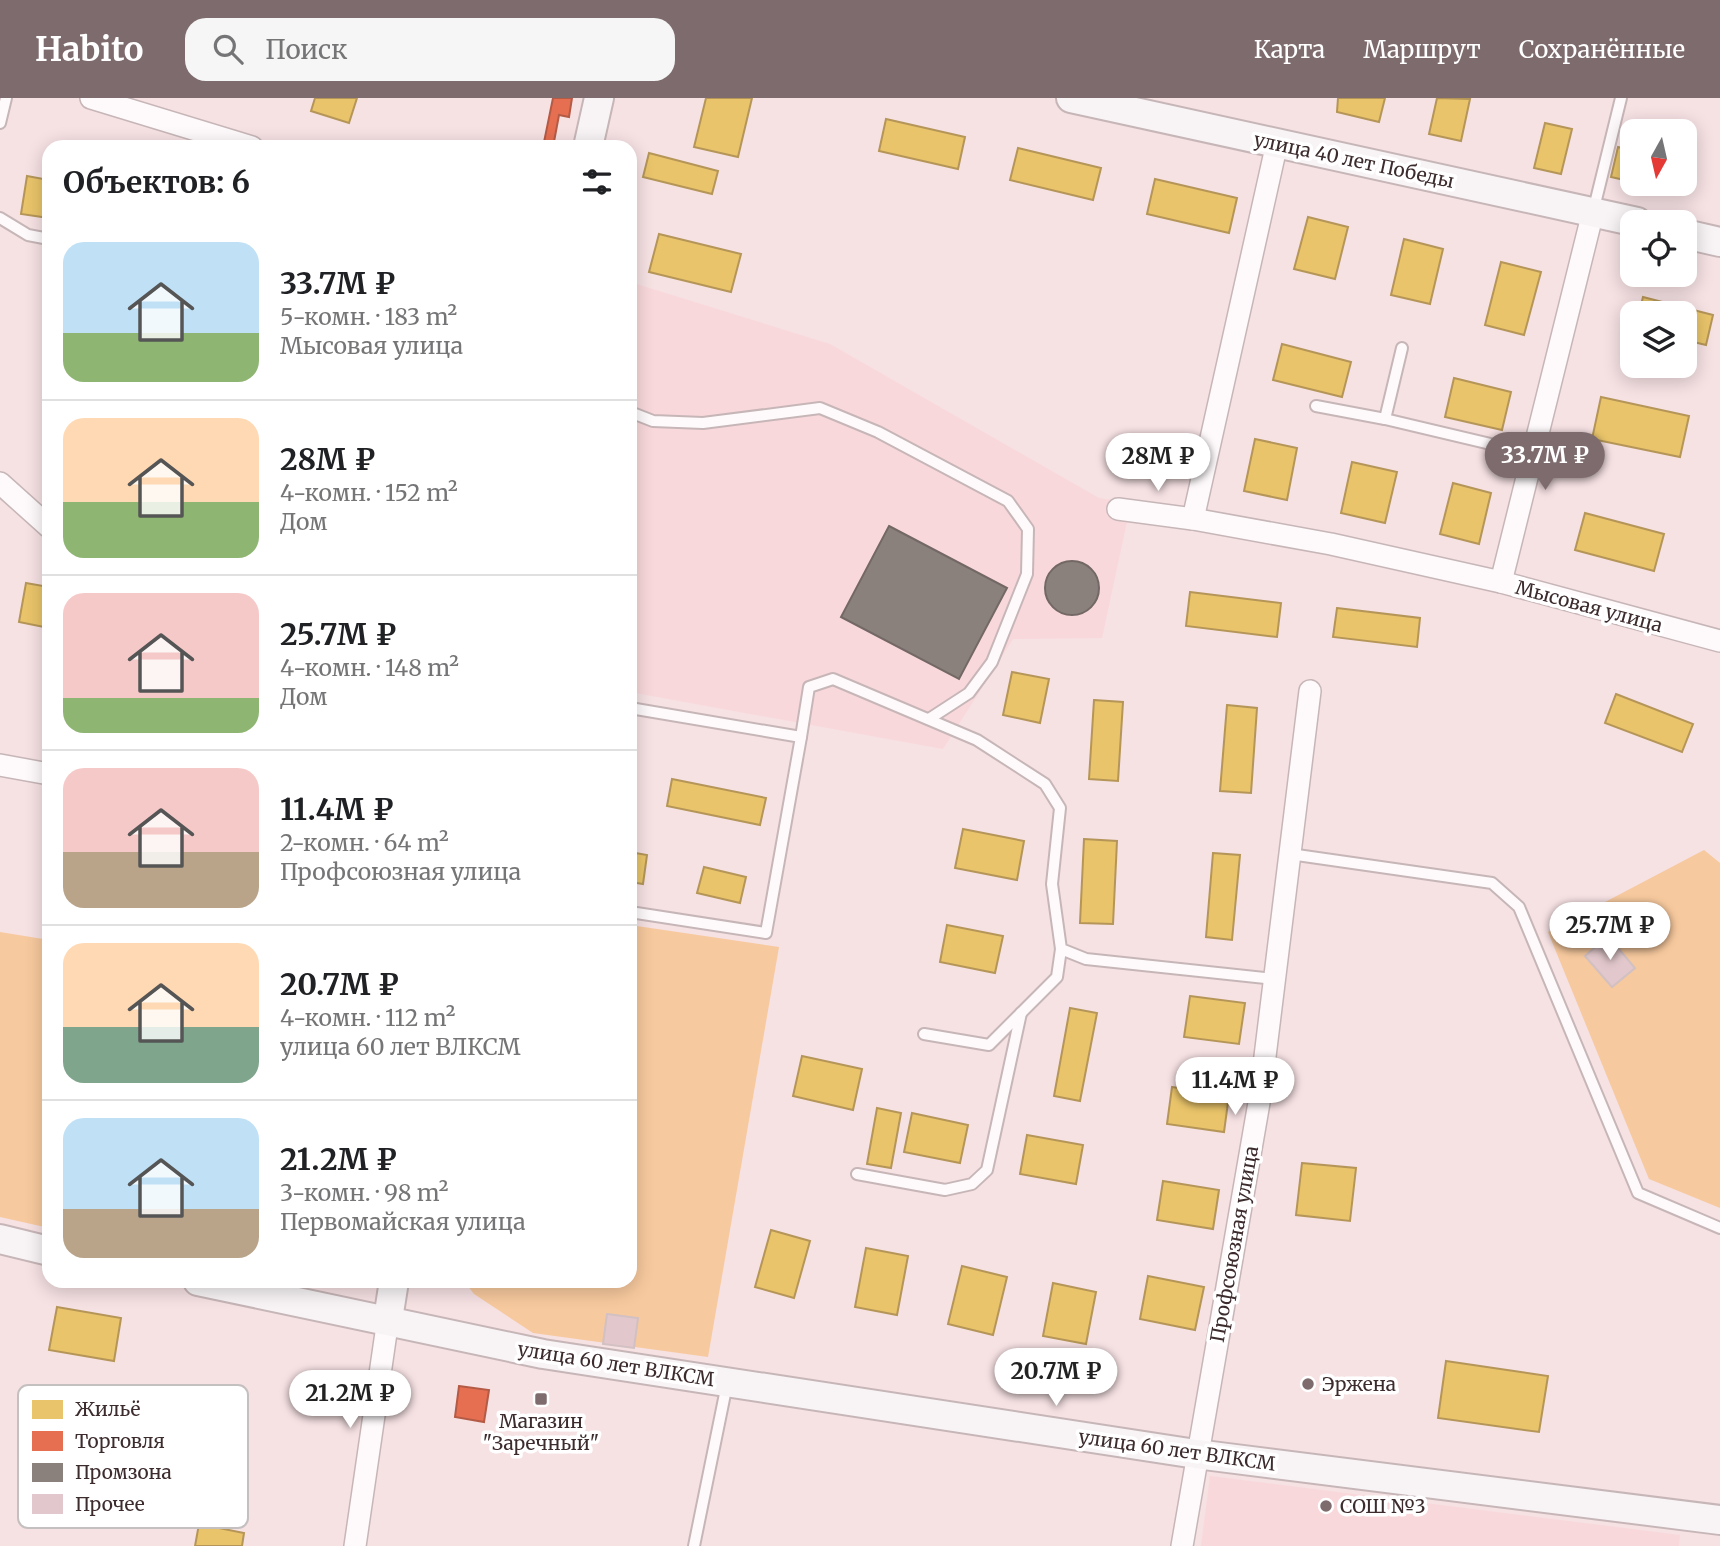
<!DOCTYPE html>
<html lang="ru">
<head>
<meta charset="utf-8">
<style>
	:root { --surface:#fff; --page:#f6f6f6; --text:#202124; --muted:#757577; --line:#e0e0e0; --accent:#7e6b6d }
	body { margin:0; font-family:Merriweather,serif; background:var(--page); color:var(--text); height:100vh; display:flex; flex-direction:column; font-size:26px; white-space:nowrap }
	* { box-sizing:border-box; margin:0 }
	p { font-size:23px; color:var(--muted) }
	.icon { flex:none; width:38px; height:38px; fill:none; stroke:currentColor; stroke-width:2; stroke-linecap:round; stroke-linejoin:round }
	.map { position:relative; flex:1; overflow:hidden }
	.panel { position:absolute; left:42px; top:42px; width:595px; height:1148px; display:flex; flex-direction:column; background:var(--surface); border-radius:21px; box-shadow:0 4px 18px #0003 }
	.panel>* { flex:none }
	.needle { width:46px; rotate:188deg }
	.tools { position:absolute; left:1620px; top:21px; display:grid; gap:14px }
	.tools a { display:grid; place-items:center; width:77px; height:77px; border-radius:14px; background:var(--surface); box-shadow:0 4px 18px #0003; font-size:35px }
	.price { position:absolute; translate:-50% -60px; padding:0 16px; border-radius:24px; background:#fff; color:#222; font-size:23px; line-height:46px; filter:drop-shadow(0 2px 4px #0008) }
	.price::after { content:''; position:absolute; left:50%; top:42px; width:21px; height:16px; margin-left:-10px; background:inherit; clip-path:polygon(0 0,100% 0,50% 100%) }
	.price.current { background:var(--accent); color:#fff }
	ul { padding:0; list-style:none }
	li { display:flex; align-items:center; gap:21px; height:175px; padding:0 21px }
	li+li { border-top:2px solid var(--line) }
	li span { display:grid; place-items:center; flex:none; width:196px; height:140px; border-radius:21px; color:#555 }
	li>.icon { margin-inline-start:auto }
	span .icon { width:84px; height:84px; fill:#fffc; stroke-width:1 }
	li b { font-size:30px }
	h2 { display:flex; justify-content:space-between; align-items:center; height:84px; padding:0 21px; font-size:30px }
	header { display:flex; align-items:center; gap:42px; box-sizing:border-box; height:98px; padding:0 35px; background:var(--accent); color:#fff }
	header strong { font-size:33px }
	nav { display:flex; gap:38px; margin-inline-start:auto; font-size:24px }
	.search { width:490px; height:63px; background:var(--page); display:flex; align-items:center; gap:18px; box-sizing:border-box; padding:0 24px; border-radius:21px; color:var(--muted); font-size:26px }
	.map>svg:first-child { display:block }
	.built { fill:#f9d8db }
	.green { fill:#f7c99e }
	.homes { fill:#e9c46a; stroke:#b59658; stroke-width:2 }
	.shops { fill:#e76f51; stroke:#b45b46; stroke-width:2 }
	.industry { fill:#8a817c; stroke:#736865; stroke-width:2 }
	.building { fill:#e2c8cc; stroke:#d2c0c2; stroke-width:2 }
	.lines { fill:none; stroke-linecap:round; stroke-linejoin:round }
	.lane-casing { stroke:#c7b6b8; stroke-width:14 }
	.street-casing { stroke:#c7b6b8; stroke-width:24 }
	.secondary-casing { stroke:#c7b6b8; stroke-width:32 }
	.lane { stroke:#fefafb; stroke-width:10 }
	.street { stroke:#fefafb; stroke-width:21 }
	.secondary { stroke:#f8f4f6; stroke-width:28 }
	.poi-dot { fill:#7e6b6d; stroke:#fff; stroke-width:2.5 }
	.labels { text-anchor:middle; dominant-baseline:central; stroke-width:7; stroke-linejoin:round; paint-order:stroke }
	.street-label { font-size:19px; fill:#3d2c2e; stroke:#fff }
	.poi-label { font-size:19px; fill:#3d2c2e; stroke:#fff; text-anchor:start }
	.key { fill:#fff; stroke:#c5c0c0; stroke-width:2 }
	.key-label { font-size:19px; fill:#3d2c2e }
</style>
</head>
<body>
<header>
<strong>Habito</strong>
<div class="search"><svg class="icon" aria-label="search" viewBox="0 0 24 24"><circle cx="10" cy="10" r="6"/><path d="M15 15l6 6"/></svg>Поиск</div>
<nav><a>Карта</a><a>Маршрут</a><a>Сохранённые</a></nav>
</header>
<div class="map">
<svg width="1720" height="1448" viewBox="0 0 1720 1448">
	<rect width="100%" height="100%" fill="#f6e1e3"/>
	<g class="built">
		<path d="M630 184 830 246 1099 400 1131 405 1102 540 1013 541 943 651 630 594Z"/>
		<path d="M1210 1378 1680 1437 1679 1448H1201Z"/>
	</g>
	<g class="green">
		<path d="M1704 752 1720 765V1110L1649 1081 1548 834Z"/>
		<path d="M630 827 779 849 708 1259 533 1235 474 1196 464 1183H630Z"/>
		<path d="M0 834 49 842V1130L0 1119Z"/>
	</g>
	<g class="homes">
		<path d="M315 0H357L349 25 311 13Z"/>
		<path d="M706 0H752L738 59 694 49Z"/>
		<path d="M1338 0H1385L1379 24 1337 14Z"/>
		<path d="M1437 0 1470 1 1461 43 1429 36Z"/>
		<path d="M886 21 965 39 958 71 879 53Z"/>
		<path d="M1545 25 1572 31 1561 76 1534 70Z"/>
		<path d="M1618 49 1633 53V84L1611 79Z"/>
		<path d="M1018 50 1101 70 1093 102 1010 82Z"/>
		<path d="M649 55 718 73 712 96 643 79Z"/>
		<path d="M27 78 49 82V120L21 116Z"/>
		<path d="M1155 81 1237 100 1229 135 1147 116Z"/>
		<path d="M1638 86H1683L1681 96Z"/>
		<path d="M1308 119 1348 129 1335 181 1294 171Z"/>
		<path d="M659 136 741 156 731 194 649 174Z"/>
		<path d="M1404 141 1443 151 1430 206 1391 197Z"/>
		<path d="M1501 164 1541 174 1524 237 1485 227Z"/>
		<path d="M1643 199 1713 217 1706 247 1685 242V215H1639Z"/>
		<path d="M1282 246 1351 264 1342 299 1273 282Z"/>
		<path d="M1454 280 1511 294 1502 332 1445 319Z"/>
		<path d="M1601 299 1689 318 1680 359 1592 341Z"/>
		<path d="M1255 341 1297 350 1287 402 1244 393Z"/>
		<path d="M1352 364 1397 374 1385 425 1341 415Z"/>
		<path d="M1453 385 1491 395 1479 446 1440 436Z"/>
		<path d="M1585 415 1664 436 1654 473 1575 452Z"/>
		<path d="M26 485 49 489V530L19 524Z"/>
		<path d="M1190 494 1281 505 1277 539 1186 528Z"/>
		<path d="M1337 510 1420 520 1417 549 1333 539Z"/>
		<path d="M1012 574 1049 581 1040 625 1003 617Z"/>
		<path d="M1616 596 1693 626 1682 654 1605 625Z"/>
		<path d="M1094 602 1123 604 1118 683 1089 681Z"/>
		<path d="M1227 607 1257 610 1251 695 1220 693Z"/>
		<path d="M672 681 766 700 760 727 667 708Z"/>
		<path d="M963 731 1024 743 1017 782 955 770Z"/>
		<path d="M1084 741 1117 743 1113 826 1080 825Z"/>
		<path d="M630 754 647 757 643 786 630 784Z"/>
		<path d="M1213 755 1240 757 1232 842 1206 839Z"/>
		<path d="M704 769 746 779 740 805 697 795Z"/>
		<path d="M947 827 1003 838 995 875 940 864Z"/>
		<path d="M1190 898 1245 905 1239 946 1184 939Z"/>
		<path d="M1070 910 1097 915 1080 1003 1054 998Z"/>
		<path d="M802 958 862 971 853 1012 793 998Z"/>
		<path d="M1172 989 1229 997 1224 1034 1167 1026Z"/>
		<path d="M877 1010 901 1015 891 1070 867 1066Z"/>
		<path d="M912 1015 968 1027 960 1065 904 1054Z"/>
		<path d="M1027 1037 1083 1047 1076 1086 1020 1076Z"/>
		<path d="M1302 1065 1356 1070 1350 1123 1296 1117Z"/>
		<path d="M1163 1083 1219 1092 1213 1131 1157 1122Z"/>
		<path d="M771 1132 810 1143 794 1200 755 1189Z"/>
		<path d="M866 1150 908 1158 897 1217 855 1209Z"/>
		<path d="M962 1168 1007 1179 993 1237 948 1226Z"/>
		<path d="M1148 1178 1204 1189 1195 1232 1140 1221Z"/>
		<path d="M1053 1185 1096 1194 1086 1246 1043 1238Z"/>
		<path d="M57 1209 121 1220 114 1263 49 1252Z"/>
		<path d="M1446 1263 1548 1278 1539 1334 1438 1320Z"/>
		<path d="M199 1426 244 1435 242 1448H195Z"/>
	</g>
	<g class="shops">
		<path d="M553 0H572L569 19 559 17 553 49H543Z"/>
		<path d="M459 1288 489 1292 484 1324 455 1319Z"/>
	</g>
	<g class="industry">
		<path d="M889 428 1007 490 959 581 841 519Z"/>
		<circle cx="1072" cy="490" r="27"/>
	</g>
	<g class="building">
		<path d="M1608 838 1635 870 1612 889 1585 858Z"/>
		<path d="M607 1216 638 1220 634 1250 603 1246Z"/>
	</g>
	<g class="lines">
		<defs>
			<g id="lane">
				<path d="M0 25 6 0"/>
				<path d="M1593 114 1621 0"/>
				<path d="M0 120 28 137 49 141"/>
				<path d="M1316 308 1385 321 1533 356"/>
				<path d="M630 314 653 323 703 325 820 310 878 334 1008 403 1028 431 1027 476 992 564 969 595 929 621"/>
				<path d="M1385 321 1402 250"/>
				<path d="M630 610 801 639 766 835 630 814"/>
				<path d="M801 639 809 589 833 581 977 642 1045 686 1060 710 1052 786 1061 851 1086 861 1275 881"/>
				<path d="M1290 756 1492 785 1519 809 1638 1095 1720 1130"/>
				<path d="M924 936 989 947 1057 879 1061 851"/>
				<path d="M857 1076 945 1092 972 1086 987 1072 1021 915"/>
				<path d="M694 1448 727 1286"/>
			</g>
			<g id="street">
				<path d="M91 0 252 49"/>
				<path d="M1277 45 1193 421 1331 446 1501 484"/>
				<path d="M1593 114 1501 484 1720 543"/>
				<path d="M0 385 49 429"/>
				<path d="M1118 411 1193 421"/>
				<path d="M0 667 49 676"/>
				<path d="M355 1448 388 1221"/>
				<path d="M1182 1448 1260 999 1310 593"/>
			</g>
			<g id="secondary">
				<path d="M1071 0 1637 124"/>
				<path d="M588 49 599 0"/>
				<path d="M1685 136 1720 144"/>
				<path d="M0 1141 49 1153"/>
				<path d="M198 1183 543 1256 1196 1356 1720 1422"/>
				<path d="M388 1221 394 1183"/>
			</g>
		</defs>
		<use href="#lane" class="lane-casing"/>
		<use href="#street" class="street-casing"/>
		<use href="#secondary" class="secondary-casing"/>
		<use href="#lane" class="lane"/>
		<use href="#street" class="street"/>
		<use href="#secondary" class="secondary"/>
	</g>
	<g class="poi-dot">
		<circle cx="1308" cy="1286" r="7"/>
		<rect x="534" y="1294" width="14" height="14" rx="3.5"/>
		<circle cx="1326" cy="1408" r="7"/>
	</g>
	<g class="labels">
		<g class="street-label">
			<text transform="translate(1354 62) rotate(12)">улица 40 лет Победы</text>
			<text transform="translate(1589 508) rotate(15)">Мысовая улица</text>
			<text transform="translate(1234 1146) rotate(-80)">Профсоюзная улица</text>
			<text transform="translate(616 1266) rotate(9)">улица 60 лет ВЛКСМ</text>
			<text transform="translate(1177 1352) rotate(8)">улица 60 лет ВЛКСМ</text>
		</g>
		<g class="poi-label">
			<text x="1322" y="1286">Эржена</text>
			<text x="541" y="1323" text-anchor="middle">Магазин<tspan x="541" dy="22">"Заречный"</tspan></text>
			<text x="1340" y="1408">СОШ №3</text>
		</g>
	</g>
	<rect x="18" y="1287" width="230" height="143" rx="10" class="key"/>
	<rect x="32" y="1302" width="31" height="19" fill="#e9c46a"/>
	<rect x="32" y="1333" width="31" height="20" fill="#e76f51"/>
	<rect x="32" y="1365" width="31" height="19" fill="#8a817c"/>
	<rect x="32" y="1396" width="31" height="20" fill="#e2c8cc"/>
	<g class="key-label">
		<text x="75" y="1318">Жильё</text>
		<text x="75" y="1350">Торговля</text>
		<text x="75" y="1381">Промзона</text>
		<text x="75" y="1413">Прочее</text>
	</g>
</svg>
<div class="tools">
<a><svg class="needle" viewBox="-14 -14 28 28"><path d="M0-13l5 13h-10z" fill="#e53935"/><path d="M0 13l5-13h-10z" fill="#757577"/></svg></a>
<a><svg class="icon" aria-label="locate" viewBox="0 0 24 24"><circle cx="12" cy="12" r="6"/><path d="M12 2v4M12 18v4M2 12h4M18 12h4"/></svg></a>
<a><svg class="icon" aria-label="layers" viewBox="0 0 24 24"><path d="M12 4l9 5-9 5-9-5zM3 14l9 5 9-5"/></svg></a>
</div>
<b class="price current" style="left:1545px;top:394px">33.7M ₽</b>
<b class="price" style="left:1158px;top:395px">28M ₽</b>
<b class="price" style="left:1610px;top:864px">25.7M ₽</b>
<b class="price" style="left:1235px;top:1019px">11.4M ₽</b>
<b class="price" style="left:1056px;top:1310px">20.7M ₽</b>
<b class="price" style="left:350px;top:1332px">21.2M ₽</b>
<section class="panel">
<h2>Объектов: 6<svg class="icon" aria-label="filters" viewBox="0 0 24 24"><path d="M4 7h16M4 17h16"/><circle cx="9" cy="7" r="2"/><circle cx="15" cy="17" r="2"/></svg></h2>
<ul>
<li><span style="background:linear-gradient(#bfe0f5 65%,#8fb573 0)"><svg class="icon" aria-label="home" viewBox="0 0 24 24"><path d="M3 11l9-7 9 7M6 9v11h12V9"/></svg></span><div><b>33.7M ₽</b><p>5-комн. · 183 m²</p><p>Мысовая улица</p></div></li>
<li><span style="background:linear-gradient(#ffd9b3 60%,#8fb573 0)"><svg class="icon" aria-label="home" viewBox="0 0 24 24"><path d="M3 11l9-7 9 7M6 9v11h12V9"/></svg></span><div><b>28M ₽</b><p>4-комн. · 152 m²</p><p>Дом</p></div></li>
<li><span style="background:linear-gradient(#f6c9c9 75%,#8fb573 0)"><svg class="icon" aria-label="home" viewBox="0 0 24 24"><path d="M3 11l9-7 9 7M6 9v11h12V9"/></svg></span><div><b>25.7M ₽</b><p>4-комн. · 148 m²</p><p>Дом</p></div></li>
<li><span style="background:linear-gradient(#f6c9c9 60%,#b9a48a 0)"><svg class="icon" aria-label="home" viewBox="0 0 24 24"><path d="M3 11l9-7 9 7M6 9v11h12V9"/></svg></span><div><b>11.4M ₽</b><p>2-комн. · 64 m²</p><p>Профсоюзная улица</p></div></li>
<li><span style="background:linear-gradient(#ffd9b3 60%,#7fa58c 0)"><svg class="icon" aria-label="home" viewBox="0 0 24 24"><path d="M3 11l9-7 9 7M6 9v11h12V9"/></svg></span><div><b>20.7M ₽</b><p>4-комн. · 112 m²</p><p>улица 60 лет ВЛКСМ</p></div></li>
<li><span style="background:linear-gradient(#bfe0f5 65%,#b9a48a 0)"><svg class="icon" aria-label="home" viewBox="0 0 24 24"><path d="M3 11l9-7 9 7M6 9v11h12V9"/></svg></span><div><b>21.2M ₽</b><p>3-комн. · 98 m²</p><p>Первомайская улица</p></div></li>
</ul>
</section>
</div>
</body>
</html>
